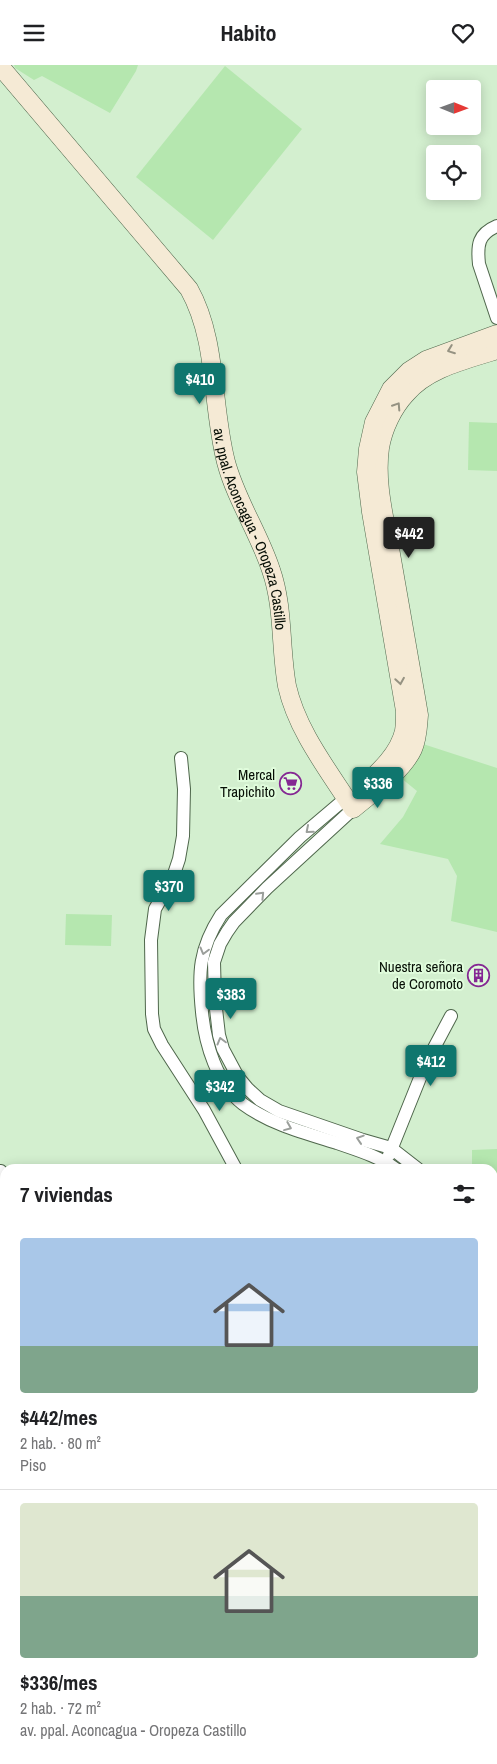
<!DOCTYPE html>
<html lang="es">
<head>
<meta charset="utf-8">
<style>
	:root { --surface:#fff; --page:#f6f6f6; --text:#202124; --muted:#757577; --line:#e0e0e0; --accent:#0f766e }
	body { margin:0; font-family:"Archivo Narrow",sans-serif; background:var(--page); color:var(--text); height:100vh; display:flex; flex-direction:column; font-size:19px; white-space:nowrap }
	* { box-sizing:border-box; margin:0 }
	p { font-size:16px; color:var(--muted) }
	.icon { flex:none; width:28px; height:28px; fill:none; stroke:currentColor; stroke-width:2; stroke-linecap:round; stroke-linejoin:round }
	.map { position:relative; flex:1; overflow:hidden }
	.panel { position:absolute; left:0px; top:1099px; width:498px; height:601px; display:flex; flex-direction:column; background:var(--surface); border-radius:15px 15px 0 0; box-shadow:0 2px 12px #0003 }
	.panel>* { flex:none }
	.needle { width:32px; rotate:91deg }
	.tools { position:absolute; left:426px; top:15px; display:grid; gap:10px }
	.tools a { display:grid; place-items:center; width:55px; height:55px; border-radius:5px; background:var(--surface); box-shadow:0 2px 12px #0003; font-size:25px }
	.price { position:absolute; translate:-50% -42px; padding:0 11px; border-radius:5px; background:var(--accent); color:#fff; font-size:16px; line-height:32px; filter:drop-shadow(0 1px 2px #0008) }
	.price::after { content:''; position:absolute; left:50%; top:30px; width:15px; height:11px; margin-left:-8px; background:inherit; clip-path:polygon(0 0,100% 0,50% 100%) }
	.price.selected { background:#222; color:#fff }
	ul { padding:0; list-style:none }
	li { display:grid; align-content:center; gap:10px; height:265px; padding:0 20px }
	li+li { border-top:1px solid var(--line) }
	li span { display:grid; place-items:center; height:155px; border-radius:5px; color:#555 }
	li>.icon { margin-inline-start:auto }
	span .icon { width:90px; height:90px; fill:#fffc; stroke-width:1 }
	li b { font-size:21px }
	h2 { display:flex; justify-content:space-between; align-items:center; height:60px; padding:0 20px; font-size:21px }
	header { display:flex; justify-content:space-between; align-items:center; height:65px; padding:0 20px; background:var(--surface); font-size:22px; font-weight:700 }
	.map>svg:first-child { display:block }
	.green { fill:#b5e7af }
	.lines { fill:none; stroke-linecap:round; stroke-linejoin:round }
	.street-casing { stroke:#4f674c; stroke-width:14 }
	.secondary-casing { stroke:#4f674c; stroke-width:19 }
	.street { stroke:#fff; stroke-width:12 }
	.secondary { stroke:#f5ead5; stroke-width:18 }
	.oneway { stroke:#959282 }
	.oneway2 { stroke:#9b9f9b }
	.labels { text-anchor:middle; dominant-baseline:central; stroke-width:4; stroke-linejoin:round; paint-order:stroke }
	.street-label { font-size:15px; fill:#060e05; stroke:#e0fcdc }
	.poi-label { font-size:15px; fill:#060e05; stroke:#e0fcdc; text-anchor:end }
</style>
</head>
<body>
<header><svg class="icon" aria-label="menu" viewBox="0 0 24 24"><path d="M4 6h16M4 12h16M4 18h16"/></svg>Habito<svg class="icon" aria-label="heart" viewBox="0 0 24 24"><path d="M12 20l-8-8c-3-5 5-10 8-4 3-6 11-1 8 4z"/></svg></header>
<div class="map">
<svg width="497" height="1699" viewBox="0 0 497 1699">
	<rect width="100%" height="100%" fill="#d3efcf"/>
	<g class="green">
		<path d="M14 0H138L136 6 110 48 42 11 34 15 15 3Z"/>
		<path d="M225 1 302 64 213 175 136 112Z"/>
		<path d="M469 357 497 358V406L468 405Z"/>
		<path d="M423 679 497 703V867L451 856 457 811 448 794 380 779 403 752 417 726 401 713Z"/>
		<path d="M66 849 112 850 111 881 65 880Z"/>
		<path d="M497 1084V1108L493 1109 492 1104H472V1085Z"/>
	</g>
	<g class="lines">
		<defs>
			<g id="street">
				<path d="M497 161C478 169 477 180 479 199L497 253"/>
				<path d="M181 693 184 724 183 771 179 794 173 812 155 844 151 875 152 949 154 964 162 980 204 1045 236 1104"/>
				<path d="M346 733 300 772 221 850C199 884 198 908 202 947 205 979 217 1019 243 1039 270 1059 305 1068 337 1078 357 1085 378 1091 396 1104"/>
				<path d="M353 744 267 823 234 857 227 867 220 879 214 897 215 935 219 970 223 984 238 1012 248 1024 260 1035 279 1046 363 1075 391 1083 418 1104"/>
				<path d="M389 1090 426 998 451 951"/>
				<path d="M1 1106 5 1118"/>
				<path d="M492 1165 497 1169"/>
				<path d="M492 1186 497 1191"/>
				<path d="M492 1279 497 1274"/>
				<path d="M492 1296 497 1291"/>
				<path d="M0 1298 5 1303"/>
				<path d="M0 1366 5 1367"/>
				<path d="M0 1427 5 1429"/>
				<path d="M0 1479 5 1481"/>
				<path d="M492 1481 497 1482"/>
				<path d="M0 1524 5 1531"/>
				<path d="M0 1602 5 1608"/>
				<path d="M492 1643 497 1642"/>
				<path d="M76 1695 79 1699"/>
				<path d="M128 1695 131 1699"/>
				<path d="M202 1695 206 1699"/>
				<path d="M469 1695V1699"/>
			</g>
			<g id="secondary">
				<path id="s1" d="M0 1 189 224C218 276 211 339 226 397 236 435 259 468 271 505 284 542 280 583 287 621 297 666 329 706 353 744 372 728 403 706 413 684 418 673 418 661 419 650 410 596 400 542 391 489 385 454 375 418 380 383 383 364 393 343 406 329 428 303 466 295 497 285"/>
				<path d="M364 720C380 706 399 688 404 666 405 660 405 653 405 646L371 447 366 407 368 384 374 357 391 324 409 306 426 295 497 269"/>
			</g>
		</defs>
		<use href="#street" class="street-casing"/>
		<use href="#secondary" class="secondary-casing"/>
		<use href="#street" class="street"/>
		<use href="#secondary" class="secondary"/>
	</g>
	<defs><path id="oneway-chevron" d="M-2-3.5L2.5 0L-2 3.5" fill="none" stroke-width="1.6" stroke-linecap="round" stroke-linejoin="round" transform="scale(1.25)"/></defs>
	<g class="oneway">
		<use href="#oneway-chevron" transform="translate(451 285) rotate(159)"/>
		<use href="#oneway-chevron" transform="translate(397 341) rotate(-57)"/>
		<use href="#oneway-chevron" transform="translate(400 616) rotate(81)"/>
	</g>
	<g class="oneway2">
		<use href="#oneway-chevron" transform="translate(309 765) rotate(139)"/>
		<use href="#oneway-chevron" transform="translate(261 830) rotate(-46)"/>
		<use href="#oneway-chevron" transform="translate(204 886) rotate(105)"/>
		<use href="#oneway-chevron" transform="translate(221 976) rotate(-105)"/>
		<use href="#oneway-chevron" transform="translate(288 1062) rotate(22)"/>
		<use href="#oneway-chevron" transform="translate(360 1074) rotate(-162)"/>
	</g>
	<defs>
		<symbol id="supermarket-ring" viewBox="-11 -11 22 22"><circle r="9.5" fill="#e0fcdc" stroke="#852893" stroke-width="1.5"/><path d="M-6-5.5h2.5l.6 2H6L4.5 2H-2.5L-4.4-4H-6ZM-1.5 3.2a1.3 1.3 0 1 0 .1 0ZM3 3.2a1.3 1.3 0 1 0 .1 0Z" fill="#852893"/></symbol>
		<symbol id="building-ring" viewBox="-11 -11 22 22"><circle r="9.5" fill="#e0fcdc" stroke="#852893" stroke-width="1.5"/><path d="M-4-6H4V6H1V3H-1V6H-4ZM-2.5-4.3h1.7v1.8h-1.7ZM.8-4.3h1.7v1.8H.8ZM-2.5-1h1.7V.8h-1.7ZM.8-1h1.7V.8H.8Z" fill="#852893"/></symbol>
	</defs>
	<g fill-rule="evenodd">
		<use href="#supermarket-ring" x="278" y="706" width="25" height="25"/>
		<use href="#building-ring" x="466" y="898" width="25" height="25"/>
	</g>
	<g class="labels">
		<g class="street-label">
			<text stroke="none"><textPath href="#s1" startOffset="542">av. ppal. Aconcagua - Oropeza Castillo</textPath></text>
		</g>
		<g class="poi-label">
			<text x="275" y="709">Mercal<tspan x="275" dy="17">Trapichito</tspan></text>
			<text x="463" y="901">Nuestra señora<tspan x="463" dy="17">de Coromoto</tspan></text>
		</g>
	</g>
</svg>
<div class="tools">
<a><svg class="needle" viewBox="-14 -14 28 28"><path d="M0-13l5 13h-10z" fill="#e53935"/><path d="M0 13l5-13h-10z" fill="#757577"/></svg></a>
<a><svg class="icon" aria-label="locate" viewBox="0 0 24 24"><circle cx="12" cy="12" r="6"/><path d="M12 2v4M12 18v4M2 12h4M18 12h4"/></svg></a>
</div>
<b class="price" style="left:200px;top:340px">$410</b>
<b class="price selected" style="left:409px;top:494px">$442</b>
<b class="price" style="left:378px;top:744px">$336</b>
<b class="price" style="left:169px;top:847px">$370</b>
<b class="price" style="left:231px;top:955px">$383</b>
<b class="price" style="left:431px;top:1022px">$412</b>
<b class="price" style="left:220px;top:1047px">$342</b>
<section class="panel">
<h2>7 viviendas<svg class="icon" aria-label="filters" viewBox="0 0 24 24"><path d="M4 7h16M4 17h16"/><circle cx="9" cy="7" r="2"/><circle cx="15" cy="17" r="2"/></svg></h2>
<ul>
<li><span style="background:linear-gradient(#a9c7e8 70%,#7fa58c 0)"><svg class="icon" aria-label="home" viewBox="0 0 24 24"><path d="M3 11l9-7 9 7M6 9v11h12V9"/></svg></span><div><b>$442/mes</b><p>2 hab. · 80 m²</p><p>Piso</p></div></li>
<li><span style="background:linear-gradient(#dfe7d0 60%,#7fa58c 0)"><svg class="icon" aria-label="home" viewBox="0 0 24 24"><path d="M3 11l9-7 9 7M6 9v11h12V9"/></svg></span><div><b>$336/mes</b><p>2 hab. · 72 m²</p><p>av. ppal. Aconcagua - Oropeza Castillo</p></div></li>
</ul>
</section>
</div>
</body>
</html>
